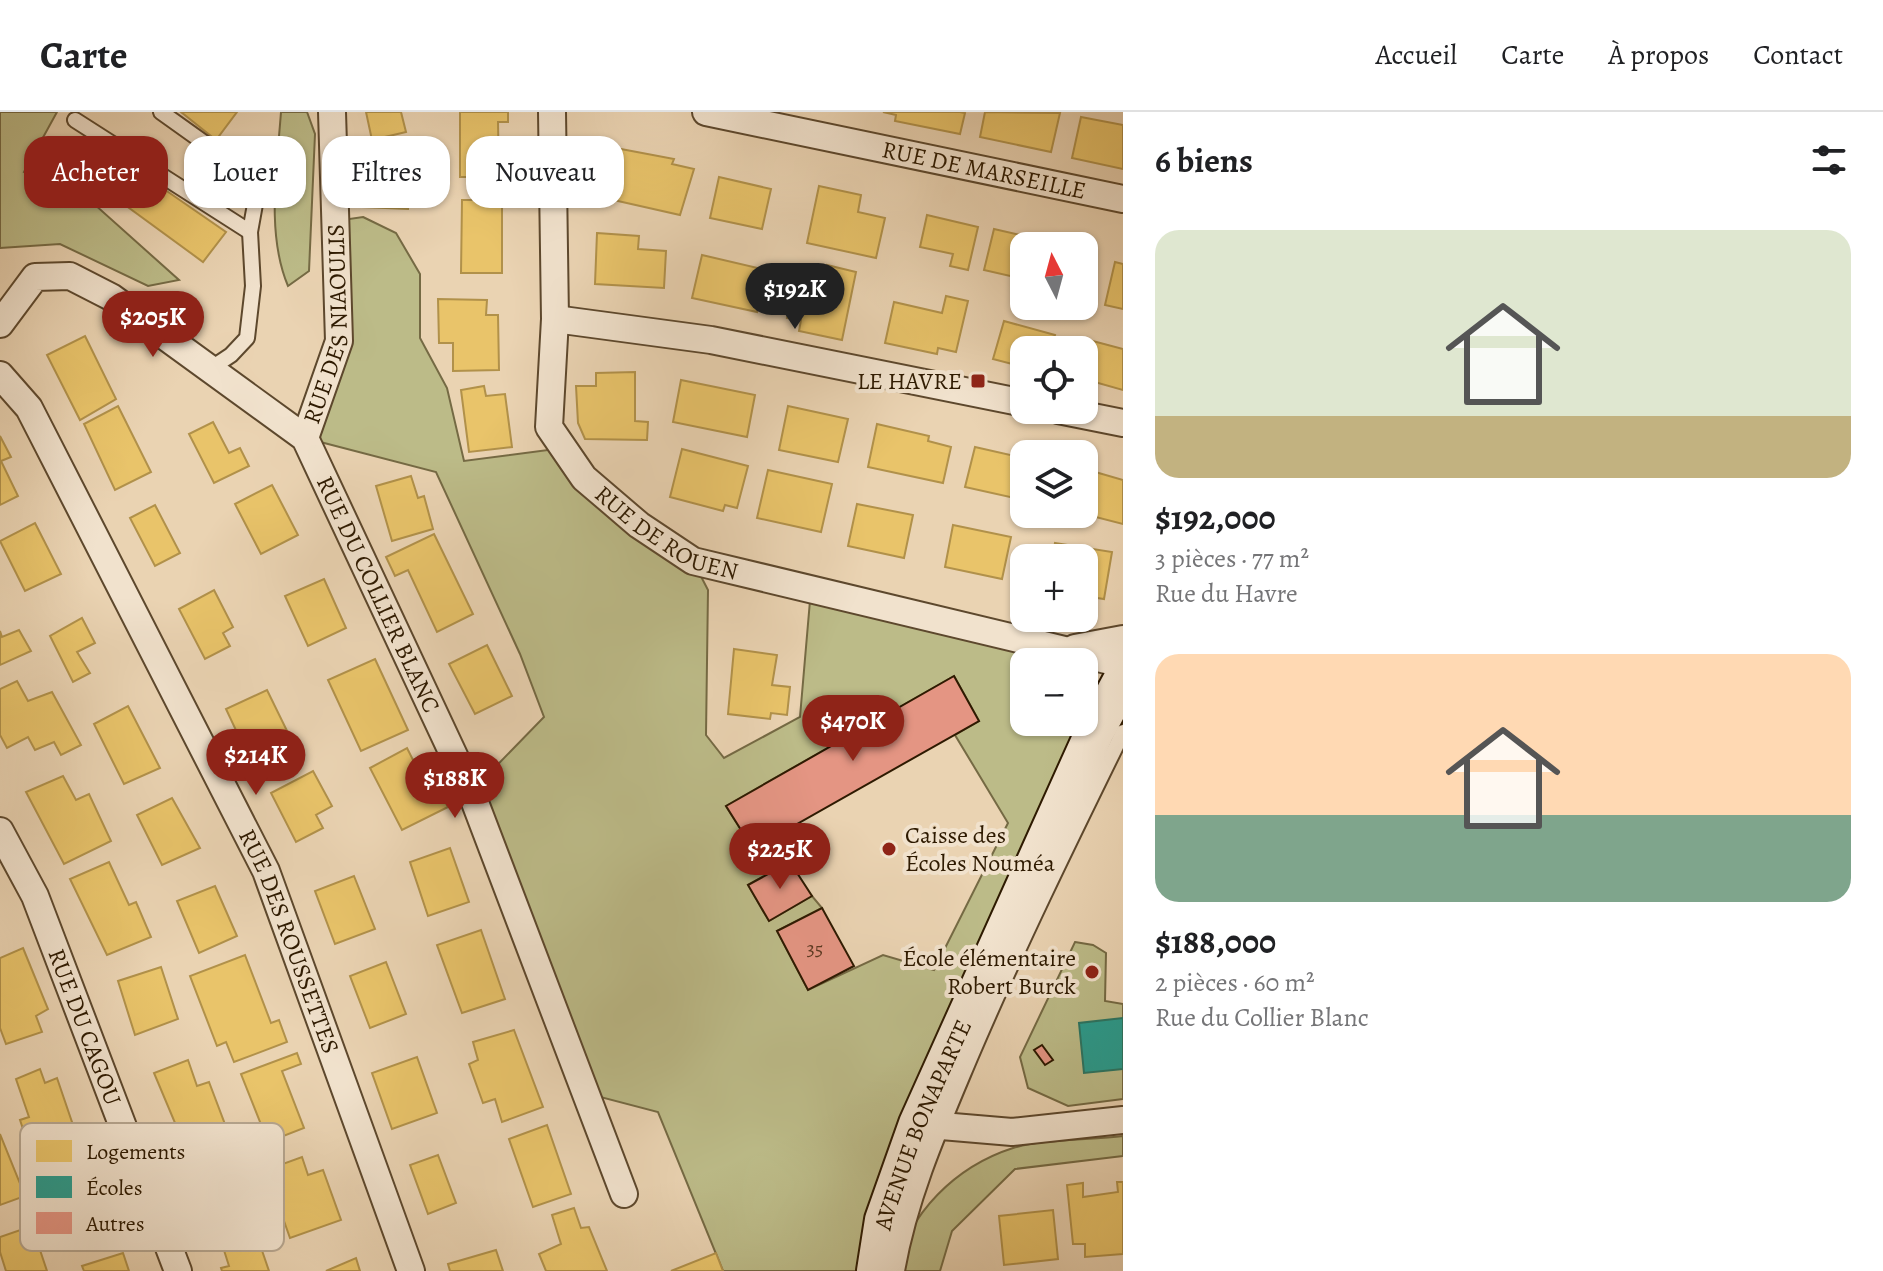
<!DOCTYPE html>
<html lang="fr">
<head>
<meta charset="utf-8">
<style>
	:root { --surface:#fff; --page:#f6f6f6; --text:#202124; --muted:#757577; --line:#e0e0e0; --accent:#8f2418 }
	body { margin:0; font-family:Alegreya,serif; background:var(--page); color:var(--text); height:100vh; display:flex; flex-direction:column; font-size:30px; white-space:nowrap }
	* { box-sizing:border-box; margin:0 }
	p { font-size:26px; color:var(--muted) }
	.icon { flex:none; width:44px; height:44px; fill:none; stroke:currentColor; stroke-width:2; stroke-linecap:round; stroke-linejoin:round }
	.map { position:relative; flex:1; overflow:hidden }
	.panel { display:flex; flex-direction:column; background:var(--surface); width:760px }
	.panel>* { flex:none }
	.top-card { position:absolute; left:24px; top:24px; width:760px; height:72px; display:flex; gap:16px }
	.needle { width:52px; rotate:354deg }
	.fabs { position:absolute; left:1010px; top:120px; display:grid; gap:16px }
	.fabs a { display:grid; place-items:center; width:88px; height:88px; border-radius:16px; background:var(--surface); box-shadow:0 2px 6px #0004; font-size:40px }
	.price { position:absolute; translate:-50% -68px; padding:0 18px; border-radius:28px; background:var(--accent); color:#fff; font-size:26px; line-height:52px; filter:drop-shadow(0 2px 4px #0008) }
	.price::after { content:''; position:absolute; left:50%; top:48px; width:24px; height:18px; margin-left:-12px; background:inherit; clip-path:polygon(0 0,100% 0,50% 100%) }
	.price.active { background:#222; color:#fff }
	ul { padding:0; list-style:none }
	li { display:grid; align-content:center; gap:16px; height:424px; padding:0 32px }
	li span { display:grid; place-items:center; height:248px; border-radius:24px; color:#555 }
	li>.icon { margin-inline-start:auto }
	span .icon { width:144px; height:144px; fill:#fffc; stroke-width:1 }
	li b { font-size:34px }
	h2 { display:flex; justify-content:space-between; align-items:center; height:96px; padding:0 32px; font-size:34px }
	.tag { padding:0 28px; border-radius:24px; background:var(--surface); box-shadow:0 2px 6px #0004; font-size:28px; line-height:72px }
	.tag.active { background:var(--accent); color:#fff }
	header { display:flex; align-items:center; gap:48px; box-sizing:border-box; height:112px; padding:0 40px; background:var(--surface); border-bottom:2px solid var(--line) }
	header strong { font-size:38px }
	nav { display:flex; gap:44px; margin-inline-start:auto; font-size:28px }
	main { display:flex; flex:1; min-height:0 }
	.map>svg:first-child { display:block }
	.green { fill:#bcbb88; stroke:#756a44; stroke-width:2; fill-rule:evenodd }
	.homes { fill:#e9c46a; stroke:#b1914a; stroke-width:2 }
	.schools { fill:#2a9d8f; stroke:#2b7664; stroke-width:2 }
	.building { fill:#e49583; stroke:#2e1a01; stroke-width:2 }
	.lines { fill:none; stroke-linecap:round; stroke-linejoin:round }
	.lane-casing { stroke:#5d482d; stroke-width:18 }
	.street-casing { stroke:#5d482d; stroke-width:30 }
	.secondary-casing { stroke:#2e1a01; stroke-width:42 }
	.lane { stroke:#f1e2cd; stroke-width:14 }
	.street { stroke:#f1e2cd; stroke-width:26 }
	.secondary { stroke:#f1e2cd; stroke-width:38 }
	.poi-dot { fill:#8f2418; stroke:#f1e2cd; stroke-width:3 }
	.labels { text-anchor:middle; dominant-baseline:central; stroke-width:8; stroke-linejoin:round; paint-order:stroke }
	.number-label { font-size:20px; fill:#5c3922 }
	.street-label { font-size:24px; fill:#2e1a01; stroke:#f1e2cd }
	.poi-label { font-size:24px; fill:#2e1a01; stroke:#f1e2cd; text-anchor:end }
	.key { fill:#f1e2cd; stroke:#b6a690; stroke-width:2 }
	.key-label { font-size:22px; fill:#2e1a01 }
</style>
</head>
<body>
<header>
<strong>Carte</strong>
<nav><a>Accueil</a><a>Carte</a><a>À propos</a><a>Contact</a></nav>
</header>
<main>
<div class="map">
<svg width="1123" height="1159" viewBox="0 0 1123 1159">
	<rect width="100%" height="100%" fill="#ead3b2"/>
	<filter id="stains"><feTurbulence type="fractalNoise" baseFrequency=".0025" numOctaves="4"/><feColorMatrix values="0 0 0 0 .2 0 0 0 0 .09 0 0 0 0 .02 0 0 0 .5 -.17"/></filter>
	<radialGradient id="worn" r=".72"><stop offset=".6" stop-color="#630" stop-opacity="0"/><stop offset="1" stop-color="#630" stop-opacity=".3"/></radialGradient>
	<g class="green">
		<path d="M0 0H57L24 60 93 91 179 168 148 174 60 132 0 136Z"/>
		<path d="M281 0H307L315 22 309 159 288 174C266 122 277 56 281 0Z"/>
		<path d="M363 105 396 121 420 162V226L447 276 464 349 563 336 584 366 639 413 693 449 708 478 706 623 724 646 800 605 811 477 1063 538 1073 550H1024V610H1084V575L1095 619 918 1012 884 1108 876 1159H723L658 1000 585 981 471 680 544 605 520 542 436 360 305 326 339 229 335 109ZM954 564 979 609 955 623 1008 711 934 858 883 843 808 878 777 819 822 796 812 784 769 809 748 773 790 750 775 725 753 737 726 694Z"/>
		<path d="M1075 830 1093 833 1106 841 1105 889 1123 892V987L1068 994 1028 976 1020 945Z"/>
		<path d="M1123 1024V1044L1015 1057 952 1119 940 1159H897C907 1101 957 1054 1013 1036 1044 1027 1090 1028 1123 1024Z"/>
	</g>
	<g class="homes">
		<path d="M181 0H237L216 28Z"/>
		<path d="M366 0H401L406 20 372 28Z"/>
		<path d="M460 0H508V10H498L499 65H460Z"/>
		<path d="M883 0H960L965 1 960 22 895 9 896 3Z"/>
		<path d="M985 0 1060 1 1051 40 980 25Z"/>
		<path d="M1081 5 1123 13V57L1072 46Z"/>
		<path d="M366 30 397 31 396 45 410 46 408 97 363 95Z"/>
		<path d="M621 37 674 47 672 52 694 57 680 103 609 87Z"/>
		<path d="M116 44 226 120 203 150 95 71Z"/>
		<path d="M719 65 771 77 762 117 710 106Z"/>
		<path d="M819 74 861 83 858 100 885 106 876 146 807 131Z"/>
		<path d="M462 88H502V161H461Z"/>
		<path d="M927 103 978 115 968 158 950 154 953 142 920 135Z"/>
		<path d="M994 117 1069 134H1024V167L984 158Z"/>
		<path d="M597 121 639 124 638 137 666 139 664 176 595 172Z"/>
		<path d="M702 143 766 158 757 200 692 186Z"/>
		<path d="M1115 150 1123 152V197L1105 193Z"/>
		<path d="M827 153 856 160 842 228 799 219 801 208 787 206 794 170 821 177Z"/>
		<path d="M946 184 968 189 956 240 938 236 937 242 885 231 894 190 942 201Z"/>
		<path d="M438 187 487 188 486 203H498L499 258 453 259V231H439Z"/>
		<path d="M1004 209 1055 223 1051 238H1024V255L993 247Z"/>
		<path d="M85 224 116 287 80 308 47 243Z"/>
		<path d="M1089 228 1123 237V278L1084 267Z"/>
		<path d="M635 260V309L648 310 647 328 585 327 578 311 576 274H596V261Z"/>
		<path d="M681 268 755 283 747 325 673 310Z"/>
		<path d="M484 274 486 284 505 282 512 335 469 340 461 278Z"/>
		<path d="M118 294 151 360 115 378 84 312Z"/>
		<path d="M788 294 848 307 838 350 779 338Z"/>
		<path d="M213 310 229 341 240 336 249 354 214 371 189 322Z"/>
		<path d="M877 312 929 324 928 329 951 335 943 371 868 355Z"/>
		<path d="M0 324 11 345 1 349 18 384 0 393Z"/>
		<path d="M975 335 1024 346V388L965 375Z"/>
		<path d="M682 337 748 354 737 396 725 393 723 399 670 385Z"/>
		<path d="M1085 357 1123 368V412L1084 402Z"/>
		<path d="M768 358 832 372 821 420 757 406Z"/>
		<path d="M411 364 418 386 424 384 433 417 392 429 376 374Z"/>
		<path d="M272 373 298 423 261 442 235 392Z"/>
		<path d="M857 392 913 403 904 446 848 434Z"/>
		<path d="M155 393 180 441 155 454 130 406Z"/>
		<path d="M35 411 61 462 25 479 0 429Z"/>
		<path d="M953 413 1011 425 1002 467 945 455Z"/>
		<path d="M434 422 473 502 437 520 408 458 395 464 386 445Z"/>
		<path d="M1055 431 1112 440 1104 487 1084 484V446H1052Z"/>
		<path d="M324 467 346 516 308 534 285 484Z"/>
		<path d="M214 478 233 515 223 521 230 534 205 547 179 497Z"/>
		<path d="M82 506 95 531 77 540 90 561 73 570 50 524Z"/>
		<path d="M19 518 31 539 0 553V519L2 525Z"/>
		<path d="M487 533 512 584 475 602 449 552Z"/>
		<path d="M734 537 777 543 772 573 790 575 787 603 771 601 770 607 728 602Z"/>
		<path d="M375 547 408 618 361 639 328 568Z"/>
		<path d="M17 569 28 589 52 580 81 633 61 643 54 630 35 638 28 625 7 636 0 623V577Z"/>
		<path d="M267 578 290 625 248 644 226 597Z"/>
		<path d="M128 594 160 656 124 672 94 612Z"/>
		<path d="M407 636 413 648 421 644 448 695 402 718 370 656Z"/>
		<path d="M313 659 332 694 316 703 323 716 296 730 271 681Z"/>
		<path d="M63 664 76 688 89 682 111 729 64 752 26 680Z"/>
		<path d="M172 686 200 736 162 753 137 703Z"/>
		<path d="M450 736 469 790 428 804 410 750Z"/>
		<path d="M109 750 129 793 136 790 151 825 107 843 70 767Z"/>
		<path d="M354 764 375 817 335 832 315 779Z"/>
		<path d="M215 774 237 824 199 841 177 789Z"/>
		<path d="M481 818 505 887 462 901 437 833Z"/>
		<path d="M23 836 48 897 36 904 42 920 6 932 0 916V846Z"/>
		<path d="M245 843 271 911 279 908 287 930 234 950 226 930 217 934 190 864Z"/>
		<path d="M386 850 406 902 370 916 350 864Z"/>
		<path d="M161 855 178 907 135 923 118 869Z"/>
		<path d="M514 918 543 995 502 1010 495 987 483 991 469 952 478 948 473 930Z"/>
		<path d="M297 941 301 952 282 959 304 1016 268 1030 241 962Z"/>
		<path d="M417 945 437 1001 392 1017 372 961Z"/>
		<path d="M188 948 197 974 209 970 226 1015 183 1030 154 961Z"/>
		<path d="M40 957 45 971 57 966 74 1016 28 1032 20 1008 29 1005 16 967Z"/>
		<path d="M547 1013 571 1082 533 1095 509 1027Z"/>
		<path d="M0 1022 25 1084 0 1093Z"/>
		<path d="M438 1043 456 1091 428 1102 410 1053Z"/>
		<path d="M302 1045 308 1063 323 1058 341 1108 290 1126 266 1058Z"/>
		<path d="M1117 1070H1123V1142L1085 1145V1132H1073L1067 1073 1083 1071V1085L1118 1080Z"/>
		<path d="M574 1096 581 1116 589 1115 607 1159H546L539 1142 561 1132 552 1103Z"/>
		<path d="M1053 1098 1058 1147 1004 1153 999 1104Z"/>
		<path d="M32 1114 47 1159H6L0 1140V1125Z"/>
		<path d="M256 1121 269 1159H222L221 1156 229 1154 222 1132Z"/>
		<path d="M496 1138 503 1159H450L448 1152Z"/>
		<path d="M123 1141 129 1159H84L82 1154Z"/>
		<path d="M716 1141 723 1159H671Z"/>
		<path d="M356 1146 360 1159H326Z"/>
	</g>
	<path class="schools" d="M1123 906V957L1084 961 1079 911Z"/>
	<g class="building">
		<path d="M954 564 979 609 753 737 726 694Z"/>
		<path d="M790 750 812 784 769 809 748 773Z"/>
		<path d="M822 796 854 854 808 878 777 819Z"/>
		<path d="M1042 933 1053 948 1045 953 1034 938Z"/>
	</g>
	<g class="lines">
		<defs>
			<g id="lane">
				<path d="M161 0 259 70 250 120 253 174 247 226 231 243 210 257"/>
				<path d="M75 8 250 120"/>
				<path d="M897 1159C910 1085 941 1015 970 946 1017 836 1070 728 1123 620"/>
			</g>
			<g id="street">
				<path id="s1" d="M552 0 555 207 549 315 584 366 639 413 693 449 1123 552"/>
				<path id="s2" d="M706 0 1123 87"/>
				<path d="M555 207 711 228 1024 291"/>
				<path id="s3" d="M0 212 35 165 70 164 111 185 305 326 471 680 624 1082"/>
				<path id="s4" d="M0 263 29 296 266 759 411 1159"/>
				<path d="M1058 298 1123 311"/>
				<path id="s5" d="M305 326 339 229 332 0"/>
				<path d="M1075 536 1123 527"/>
				<path d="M1084 575 1095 619"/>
				<path id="s6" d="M0 719 35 784 178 1159"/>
				<path d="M918 1012 1012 1020 1123 1008"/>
			</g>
			<g id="secondary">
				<path id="s7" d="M876 1159 884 1108 918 1012 1095 619 1123 567"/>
			</g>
		</defs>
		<use href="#lane" class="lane-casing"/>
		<use href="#street" class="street-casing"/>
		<use href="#secondary" class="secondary-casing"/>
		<use href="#lane" class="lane"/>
		<use href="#street" class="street"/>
		<use href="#secondary" class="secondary"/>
	</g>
	<g class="poi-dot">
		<rect x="970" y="261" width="16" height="16" rx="4"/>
		<circle cx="889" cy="737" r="8"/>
		<circle cx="1092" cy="860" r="8"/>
	</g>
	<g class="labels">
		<g class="number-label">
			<text x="815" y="836">35</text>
		</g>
		<g class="street-label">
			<text stroke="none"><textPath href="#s2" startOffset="284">RUE DE MARSEILLE</textPath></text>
			<text stroke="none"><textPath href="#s5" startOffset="118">RUE DES NIAOULIS</textPath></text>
			<text stroke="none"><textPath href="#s1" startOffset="478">RUE DE ROUEN</textPath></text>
			<text stroke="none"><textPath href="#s3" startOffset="552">RUE DU COLLIER BLANC</textPath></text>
			<text stroke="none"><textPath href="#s4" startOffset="638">RUE DES ROUSSETTES</textPath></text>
			<text stroke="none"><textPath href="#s6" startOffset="214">RUE DU CAGOU</textPath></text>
			<text stroke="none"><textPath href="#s7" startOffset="154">AVENUE BONAPARTE</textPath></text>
		</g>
		<g class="poi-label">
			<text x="962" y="269">LE HAVRE</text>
			<text x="905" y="723" text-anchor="start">Caisse des<tspan x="905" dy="28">Écoles Nouméa</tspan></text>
			<text x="1076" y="846">École élémentaire<tspan x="1076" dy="28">Robert Burck</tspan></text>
		</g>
	</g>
	<rect x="20" y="1011" width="264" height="128" rx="12" class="key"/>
	<rect x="36" y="1028" width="36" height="22" fill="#e9c46a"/>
	<rect x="36" y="1064" width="36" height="22" fill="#2a9d8f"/>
	<rect x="36" y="1100" width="36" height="22" fill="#e49583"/>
	<g class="key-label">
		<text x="86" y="1047">Logements</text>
		<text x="86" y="1083">Écoles</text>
		<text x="86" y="1119">Autres</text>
	</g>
	<rect width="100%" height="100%" filter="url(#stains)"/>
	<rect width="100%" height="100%" fill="url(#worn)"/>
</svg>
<div class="fabs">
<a><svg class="needle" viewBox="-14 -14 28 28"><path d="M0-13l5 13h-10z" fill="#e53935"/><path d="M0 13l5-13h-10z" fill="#757577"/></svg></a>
<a><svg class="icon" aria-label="locate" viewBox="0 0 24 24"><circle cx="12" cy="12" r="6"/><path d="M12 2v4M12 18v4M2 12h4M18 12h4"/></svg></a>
<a><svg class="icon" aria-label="layers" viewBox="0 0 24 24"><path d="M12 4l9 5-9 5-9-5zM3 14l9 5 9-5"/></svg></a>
<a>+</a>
<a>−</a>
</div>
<b class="price active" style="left:795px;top:219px">$192K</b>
<b class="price" style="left:153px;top:247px">$205K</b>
<b class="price" style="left:853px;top:651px">$470K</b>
<b class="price" style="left:256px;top:685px">$214K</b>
<b class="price" style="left:455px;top:708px">$188K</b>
<b class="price" style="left:780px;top:779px">$225K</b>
<div class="top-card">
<a class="tag active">Acheter</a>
<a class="tag">Louer</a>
<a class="tag">Filtres</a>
<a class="tag">Nouveau</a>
</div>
</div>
<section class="panel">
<h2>6 biens<svg class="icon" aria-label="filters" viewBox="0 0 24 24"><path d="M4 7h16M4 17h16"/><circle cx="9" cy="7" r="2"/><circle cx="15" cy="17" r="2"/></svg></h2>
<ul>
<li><span style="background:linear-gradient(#dfe7d0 75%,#c2b280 0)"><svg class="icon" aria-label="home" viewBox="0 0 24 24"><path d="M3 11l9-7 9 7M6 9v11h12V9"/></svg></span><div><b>$192,000</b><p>3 pièces · 77 m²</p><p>Rue du Havre</p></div></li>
<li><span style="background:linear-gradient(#ffd9b3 65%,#7fa58c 0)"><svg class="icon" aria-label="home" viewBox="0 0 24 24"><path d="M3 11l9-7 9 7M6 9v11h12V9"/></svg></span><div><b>$188,000</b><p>2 pièces · 60 m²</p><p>Rue du Collier Blanc</p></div></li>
</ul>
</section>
</main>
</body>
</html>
